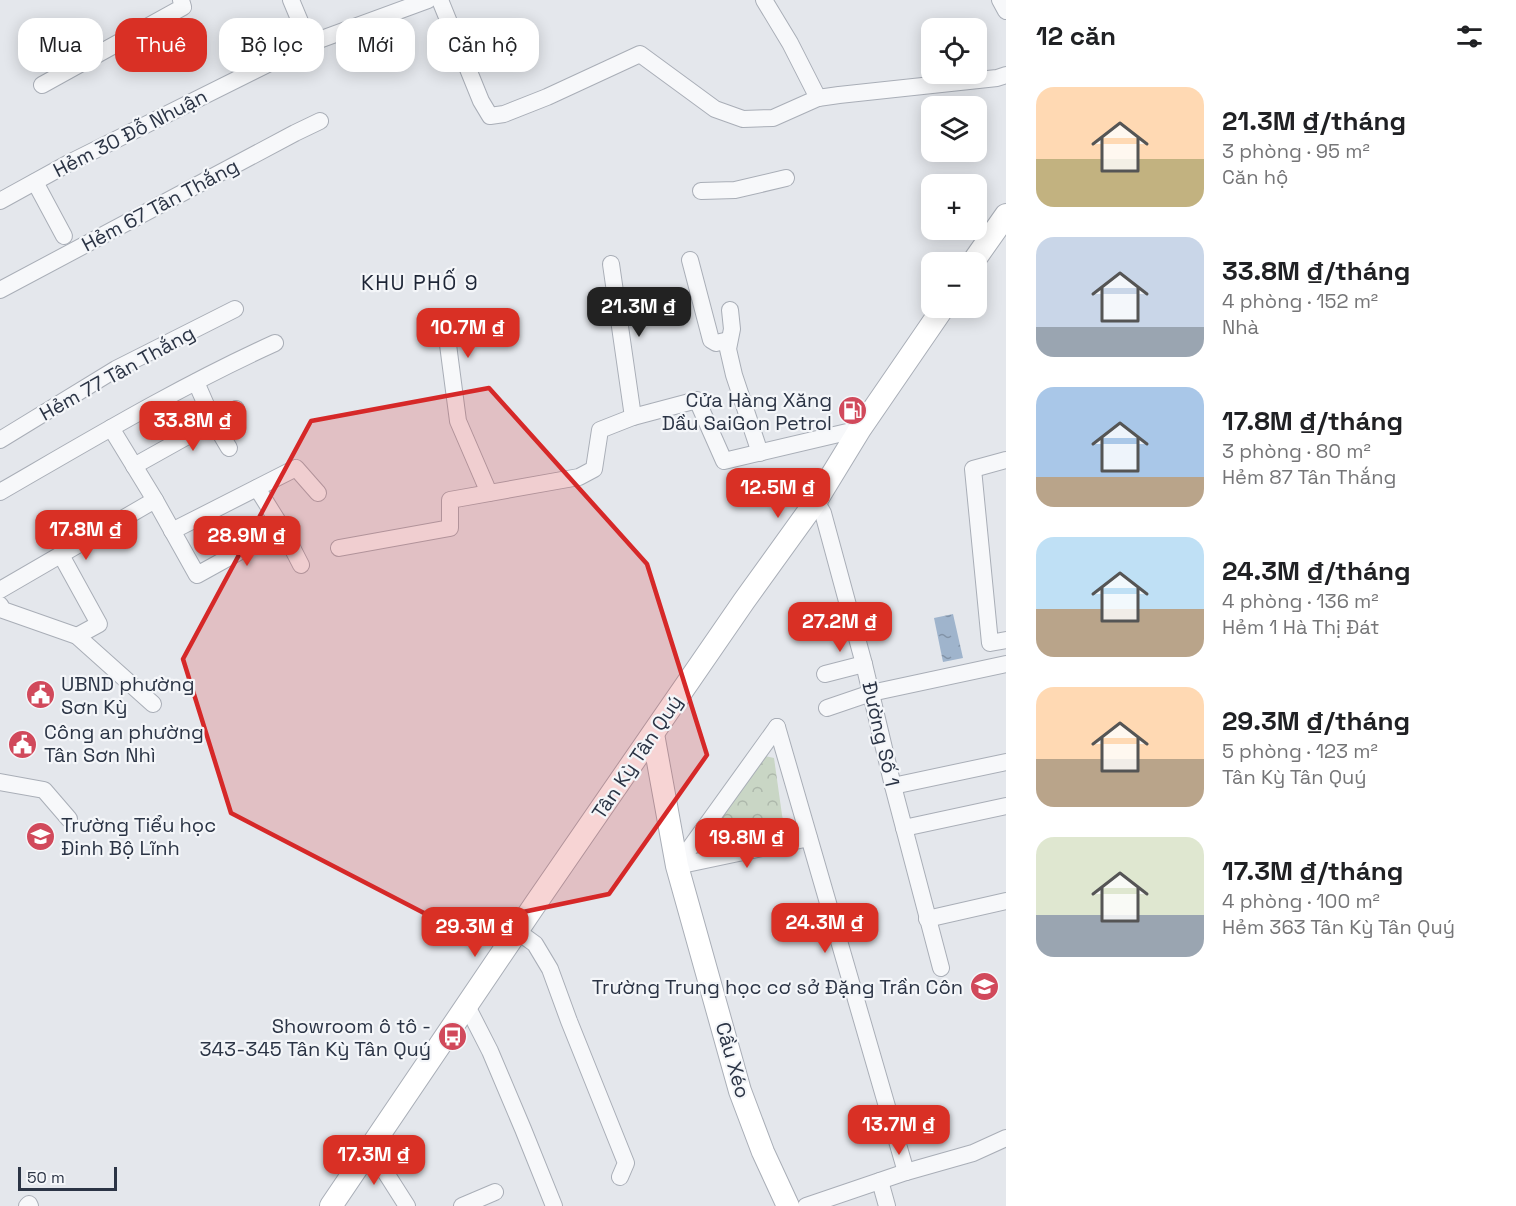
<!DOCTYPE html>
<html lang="vi">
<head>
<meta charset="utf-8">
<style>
	:root { --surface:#fff; --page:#f2f2f2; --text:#202124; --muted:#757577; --accent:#d93025 }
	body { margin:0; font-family:"Space Grotesk",sans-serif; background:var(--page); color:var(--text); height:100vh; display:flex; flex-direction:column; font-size:22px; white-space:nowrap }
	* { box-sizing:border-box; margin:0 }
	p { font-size:20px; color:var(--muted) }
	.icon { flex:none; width:33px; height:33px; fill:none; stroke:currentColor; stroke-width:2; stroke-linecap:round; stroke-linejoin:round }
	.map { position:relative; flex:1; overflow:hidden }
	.panel { display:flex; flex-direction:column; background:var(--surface); width:510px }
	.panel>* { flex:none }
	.top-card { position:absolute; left:18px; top:18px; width:570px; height:54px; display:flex; gap:12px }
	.controls { position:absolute; left:921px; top:18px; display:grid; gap:12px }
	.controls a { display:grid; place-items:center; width:66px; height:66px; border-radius:12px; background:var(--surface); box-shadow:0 3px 15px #0003; font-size:30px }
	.scale { position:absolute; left:18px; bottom:15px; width:99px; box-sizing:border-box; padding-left:6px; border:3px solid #2b3445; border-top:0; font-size:16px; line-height:21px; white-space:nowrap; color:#2b3445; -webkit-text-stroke:4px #f4f6f9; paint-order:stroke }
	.price { position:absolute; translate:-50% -51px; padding:0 14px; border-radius:12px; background:var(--accent); color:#fff; font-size:20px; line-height:39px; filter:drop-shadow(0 2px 3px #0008) }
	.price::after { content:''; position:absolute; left:50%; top:36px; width:18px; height:14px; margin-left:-9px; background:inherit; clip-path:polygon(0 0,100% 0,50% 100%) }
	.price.current { background:#222; color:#fff }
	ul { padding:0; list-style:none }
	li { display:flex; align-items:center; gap:18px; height:150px; padding:0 30px }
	li span { display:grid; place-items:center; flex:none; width:168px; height:120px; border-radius:18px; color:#555 }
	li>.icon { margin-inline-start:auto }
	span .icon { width:72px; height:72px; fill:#fffc; stroke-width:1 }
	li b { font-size:26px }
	h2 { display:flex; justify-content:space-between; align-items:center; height:72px; padding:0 30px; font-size:26px }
	.pill { padding:0 21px; border-radius:18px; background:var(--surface); box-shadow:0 3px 15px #0003; font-size:21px; line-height:54px }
	.pill.current { background:var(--accent); color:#fff }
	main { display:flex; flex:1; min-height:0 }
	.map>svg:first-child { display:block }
	.park { fill:url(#park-crowns) }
	.water { fill:url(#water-ripples) }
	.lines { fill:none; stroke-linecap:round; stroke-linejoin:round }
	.street-casing { stroke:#a9aeb7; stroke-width:18 }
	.secondary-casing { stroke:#a9aeb7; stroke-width:24 }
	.street { stroke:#f7f8fa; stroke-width:16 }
	.secondary { stroke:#fff; stroke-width:22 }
	.marked { fill:#d62828; fill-opacity:0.2; stroke:#d62828; stroke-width:4.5; stroke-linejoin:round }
	.labels { text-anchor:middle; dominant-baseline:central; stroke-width:4.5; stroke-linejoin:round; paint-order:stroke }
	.street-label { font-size:20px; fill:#2b3445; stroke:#f4f6f9 }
	.poi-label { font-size:20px; fill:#2b3445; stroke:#f4f6f9; text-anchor:end }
	.neighbourhood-label { font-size:21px; letter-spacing:1.5px; fill:#1d2536; stroke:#f4f6f9 }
</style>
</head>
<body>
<main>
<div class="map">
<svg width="1006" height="1206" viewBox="0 0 1006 1206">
	<defs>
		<pattern id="park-crowns" width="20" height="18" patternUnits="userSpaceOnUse" patternTransform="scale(1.5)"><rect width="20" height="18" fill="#c9d6c5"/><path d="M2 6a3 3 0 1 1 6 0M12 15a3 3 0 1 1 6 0" fill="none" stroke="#adb8ab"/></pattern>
		<pattern id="water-ripples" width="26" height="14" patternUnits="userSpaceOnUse" patternTransform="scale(1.5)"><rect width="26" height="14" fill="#9fb4cc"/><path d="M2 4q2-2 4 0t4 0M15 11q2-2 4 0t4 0" fill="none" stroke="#8293a7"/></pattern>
	</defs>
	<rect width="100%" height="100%" fill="#e4e7ec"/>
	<path class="park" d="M765 756 774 758 784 829 778 842 702 853 698 846Z"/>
	<path class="water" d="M953 614 963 658 943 662 934 618Z"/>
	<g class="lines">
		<defs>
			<g id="street">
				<path d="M291 0 309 43"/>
				<path d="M440 0 481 101 490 116 504 114 547 97 640 54 715 109 743 119 773 118 818 98 839 95 997 78 1006 75"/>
				<path d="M764 0 790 43 818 98"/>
				<path d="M1000 0 1006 11"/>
				<path d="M42 85 183 7 181 0"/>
				<path d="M35 182 64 236"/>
				<path d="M701 191 735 190 786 178"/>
				<path d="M0 201 69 163 308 44 428 0"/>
				<path d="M690 260 711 340 716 343 729 340"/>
				<path d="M611 264 633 417"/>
				<path d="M0 290 295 133 320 121"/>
				<path d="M730 310 732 329 728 349 734 375 760 453"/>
				<path d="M437 337H447L458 421 489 493"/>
				<path d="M196 382 213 421 229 448"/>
				<path d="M111 428 155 500 197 575 282 528"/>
				<path d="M0 440 116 369 235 309"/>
				<path d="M1006 460 973 469 990 643 1006 640"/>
				<path d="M134 466 236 409"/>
				<path d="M257 488 282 528 301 565"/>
				<path d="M0 492C90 440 180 386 275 343"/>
				<path d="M816 501 823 513 864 664 893 786 941 968"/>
				<path d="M172 531 296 468 318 493"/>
				<path d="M339 548 450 528V500L579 477 594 469 600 430 633 417 697 400 724 461 860 429"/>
				<path d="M61 555 99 624 77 636"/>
				<path d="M0 590 155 500"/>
				<path d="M0 605 3 610 77 636 153 704"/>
				<path d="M825 674 864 664"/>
				<path d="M827 708 871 693 1006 664"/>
				<path d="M777 727 906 1172"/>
				<path d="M0 782 44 790 69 819"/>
				<path d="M893 786 1006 762"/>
				<path d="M904 828 1006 806"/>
				<path d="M677 866 777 727"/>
				<path d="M677 866 809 838"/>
				<path d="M927 919 1006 901"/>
				<path d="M517 931 535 944 550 969 569 1021 626 1163 620 1177"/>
				<path d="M467 1006 490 1051 523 1129 554 1206"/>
				<path d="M370 1148 407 1206"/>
				<path d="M880 1181 887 1206"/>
				<path d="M27 1206 29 1204 30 1206"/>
				<path d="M462 1206 495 1192"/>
				<path d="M806 1206 906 1172 973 1153 1006 1138"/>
			</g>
			<g id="secondary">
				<path d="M973 262 1006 215"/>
				<path d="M653 734 677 866 740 1091 763 1152 788 1206"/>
				<path d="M331 1206 536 903 744 601 816 501 860 429 943 308"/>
			</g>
		</defs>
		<use href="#street" class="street-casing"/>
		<use href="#secondary" class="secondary-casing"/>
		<use href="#street" class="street"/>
		<use href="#secondary" class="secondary"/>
	</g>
	<path class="marked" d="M489 388 647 564 707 755 609 894 451 927 231 813 183 659 311 421Z"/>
	<defs>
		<symbol id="fuel-disc" viewBox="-11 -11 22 22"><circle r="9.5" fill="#d1495b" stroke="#f4f6f9"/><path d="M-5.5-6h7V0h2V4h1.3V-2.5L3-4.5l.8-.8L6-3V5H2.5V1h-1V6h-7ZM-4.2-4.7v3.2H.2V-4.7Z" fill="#fff"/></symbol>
		<symbol id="civic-disc" viewBox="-11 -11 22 22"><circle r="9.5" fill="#d1495b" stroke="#f4f6f9"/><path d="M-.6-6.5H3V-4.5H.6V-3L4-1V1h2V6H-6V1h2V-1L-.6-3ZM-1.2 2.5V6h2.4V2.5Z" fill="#fff"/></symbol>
		<symbol id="school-disc" viewBox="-11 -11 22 22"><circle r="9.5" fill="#d1495b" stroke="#f4f6f9"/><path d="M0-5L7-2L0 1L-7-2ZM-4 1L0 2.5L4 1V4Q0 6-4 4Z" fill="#fff"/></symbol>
		<symbol id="bus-disc" viewBox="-11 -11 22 22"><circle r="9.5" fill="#d1495b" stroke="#f4f6f9"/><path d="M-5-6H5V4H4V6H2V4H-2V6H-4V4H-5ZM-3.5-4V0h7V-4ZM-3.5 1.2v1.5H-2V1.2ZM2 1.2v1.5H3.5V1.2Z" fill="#fff"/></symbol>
	</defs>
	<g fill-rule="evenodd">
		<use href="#fuel-disc" x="836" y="394" width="33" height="33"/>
		<use href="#civic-disc" x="24" y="678" width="33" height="33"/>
		<use href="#civic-disc" x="6" y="728" width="33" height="33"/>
		<use href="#school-disc" x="24" y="820" width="33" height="33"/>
		<use href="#school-disc" x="968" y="970" width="33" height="33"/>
		<use href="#bus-disc" x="436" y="1020" width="33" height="33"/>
	</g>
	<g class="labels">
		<g class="street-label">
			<text transform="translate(130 133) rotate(-27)">Hẻm 30 Đỗ Nhuận</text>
			<text transform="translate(160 205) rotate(-28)">Hẻm 67 Tân Thắng</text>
			<text transform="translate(117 373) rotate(-29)">Hẻm 77 Tân Thắng</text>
			<text transform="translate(881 734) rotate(77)">Đường Số 1</text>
			<text transform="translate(637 757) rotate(-56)">Tân Kỳ Tân Quý</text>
			<text transform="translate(733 1060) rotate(74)">Cầu Xéo</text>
		</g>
		<g class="poi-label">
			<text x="832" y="400">Cửa Hàng Xăng<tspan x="832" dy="23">Dầu SaiGon Petrol</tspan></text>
			<text x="61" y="684" text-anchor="start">UBND phường<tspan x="61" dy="23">Sơn Kỳ</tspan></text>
			<text x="44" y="732" text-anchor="start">Công an phường<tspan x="44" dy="23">Tân Sơn Nhì</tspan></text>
			<text x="61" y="825" text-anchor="start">Trường Tiểu học<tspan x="61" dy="23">Đinh Bộ Lĩnh</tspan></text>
			<text x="963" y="987">Trường Trung học cơ sở Đặng Trần Côn</text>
			<text x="431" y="1026">Showroom ô tô -<tspan x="431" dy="23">343-345 Tân Kỳ Tân Quý</tspan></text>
		</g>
		<g class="neighbourhood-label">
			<text x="420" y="282">KHU PHỐ 9</text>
		</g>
	</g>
</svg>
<div class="controls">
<a><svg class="icon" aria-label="locate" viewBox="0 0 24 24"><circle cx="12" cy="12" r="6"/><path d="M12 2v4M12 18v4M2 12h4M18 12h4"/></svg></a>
<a><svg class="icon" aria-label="layers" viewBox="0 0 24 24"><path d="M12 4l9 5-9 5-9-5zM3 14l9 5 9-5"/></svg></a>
<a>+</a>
<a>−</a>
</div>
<div class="scale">50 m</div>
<b class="price current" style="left:639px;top:338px">21.3M ₫</b>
<b class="price" style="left:468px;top:359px">10.7M ₫</b>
<b class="price" style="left:193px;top:452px">33.8M ₫</b>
<b class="price" style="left:778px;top:519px">12.5M ₫</b>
<b class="price" style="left:86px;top:561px">17.8M ₫</b>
<b class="price" style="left:247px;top:567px">28.9M ₫</b>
<b class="price" style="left:840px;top:653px">27.2M ₫</b>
<b class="price" style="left:747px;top:869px">19.8M ₫</b>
<b class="price" style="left:825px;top:954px">24.3M ₫</b>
<b class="price" style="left:475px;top:958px">29.3M ₫</b>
<b class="price" style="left:899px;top:1156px">13.7M ₫</b>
<b class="price" style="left:374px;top:1186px">17.3M ₫</b>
<div class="top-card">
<a class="pill">Mua</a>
<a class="pill current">Thuê</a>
<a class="pill">Bộ lọc</a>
<a class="pill">Mới</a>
<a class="pill">Căn hộ</a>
</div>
</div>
<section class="panel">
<h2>12 căn<svg class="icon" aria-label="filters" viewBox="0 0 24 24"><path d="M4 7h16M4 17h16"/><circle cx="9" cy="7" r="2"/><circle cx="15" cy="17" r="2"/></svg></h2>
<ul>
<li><span style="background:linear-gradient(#ffd9b3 60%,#c2b280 0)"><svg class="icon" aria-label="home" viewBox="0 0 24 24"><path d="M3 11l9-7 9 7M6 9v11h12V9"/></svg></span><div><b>21.3M ₫/tháng</b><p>3 phòng · 95 m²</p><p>Căn hộ</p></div></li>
<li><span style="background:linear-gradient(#c9d6e8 75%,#9aa5b1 0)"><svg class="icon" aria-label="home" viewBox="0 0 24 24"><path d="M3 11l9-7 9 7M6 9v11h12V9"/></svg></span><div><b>33.8M ₫/tháng</b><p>4 phòng · 152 m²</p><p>Nhà</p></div></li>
<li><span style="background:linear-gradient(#a9c7e8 75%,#b9a48a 0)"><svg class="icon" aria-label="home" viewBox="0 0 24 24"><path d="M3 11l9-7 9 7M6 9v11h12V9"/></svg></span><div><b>17.8M ₫/tháng</b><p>3 phòng · 80 m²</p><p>Hẻm 87 Tân Thắng</p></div></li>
<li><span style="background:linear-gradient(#bfe0f5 60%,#b9a48a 0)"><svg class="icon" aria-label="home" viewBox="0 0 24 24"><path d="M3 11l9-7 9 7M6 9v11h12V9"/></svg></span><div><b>24.3M ₫/tháng</b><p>4 phòng · 136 m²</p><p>Hẻm 1 Hà Thị Đát</p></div></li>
<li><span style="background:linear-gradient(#ffd9b3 60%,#b9a48a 0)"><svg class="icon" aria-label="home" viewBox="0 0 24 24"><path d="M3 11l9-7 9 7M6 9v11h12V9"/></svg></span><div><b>29.3M ₫/tháng</b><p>5 phòng · 123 m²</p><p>Tân Kỳ Tân Quý</p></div></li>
<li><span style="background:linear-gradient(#dfe7d0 65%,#9aa5b1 0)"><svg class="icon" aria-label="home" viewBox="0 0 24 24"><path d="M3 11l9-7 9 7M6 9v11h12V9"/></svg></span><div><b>17.3M ₫/tháng</b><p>4 phòng · 100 m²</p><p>Hẻm 363 Tân Kỳ Tân Quý</p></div></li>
</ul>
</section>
</main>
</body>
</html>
